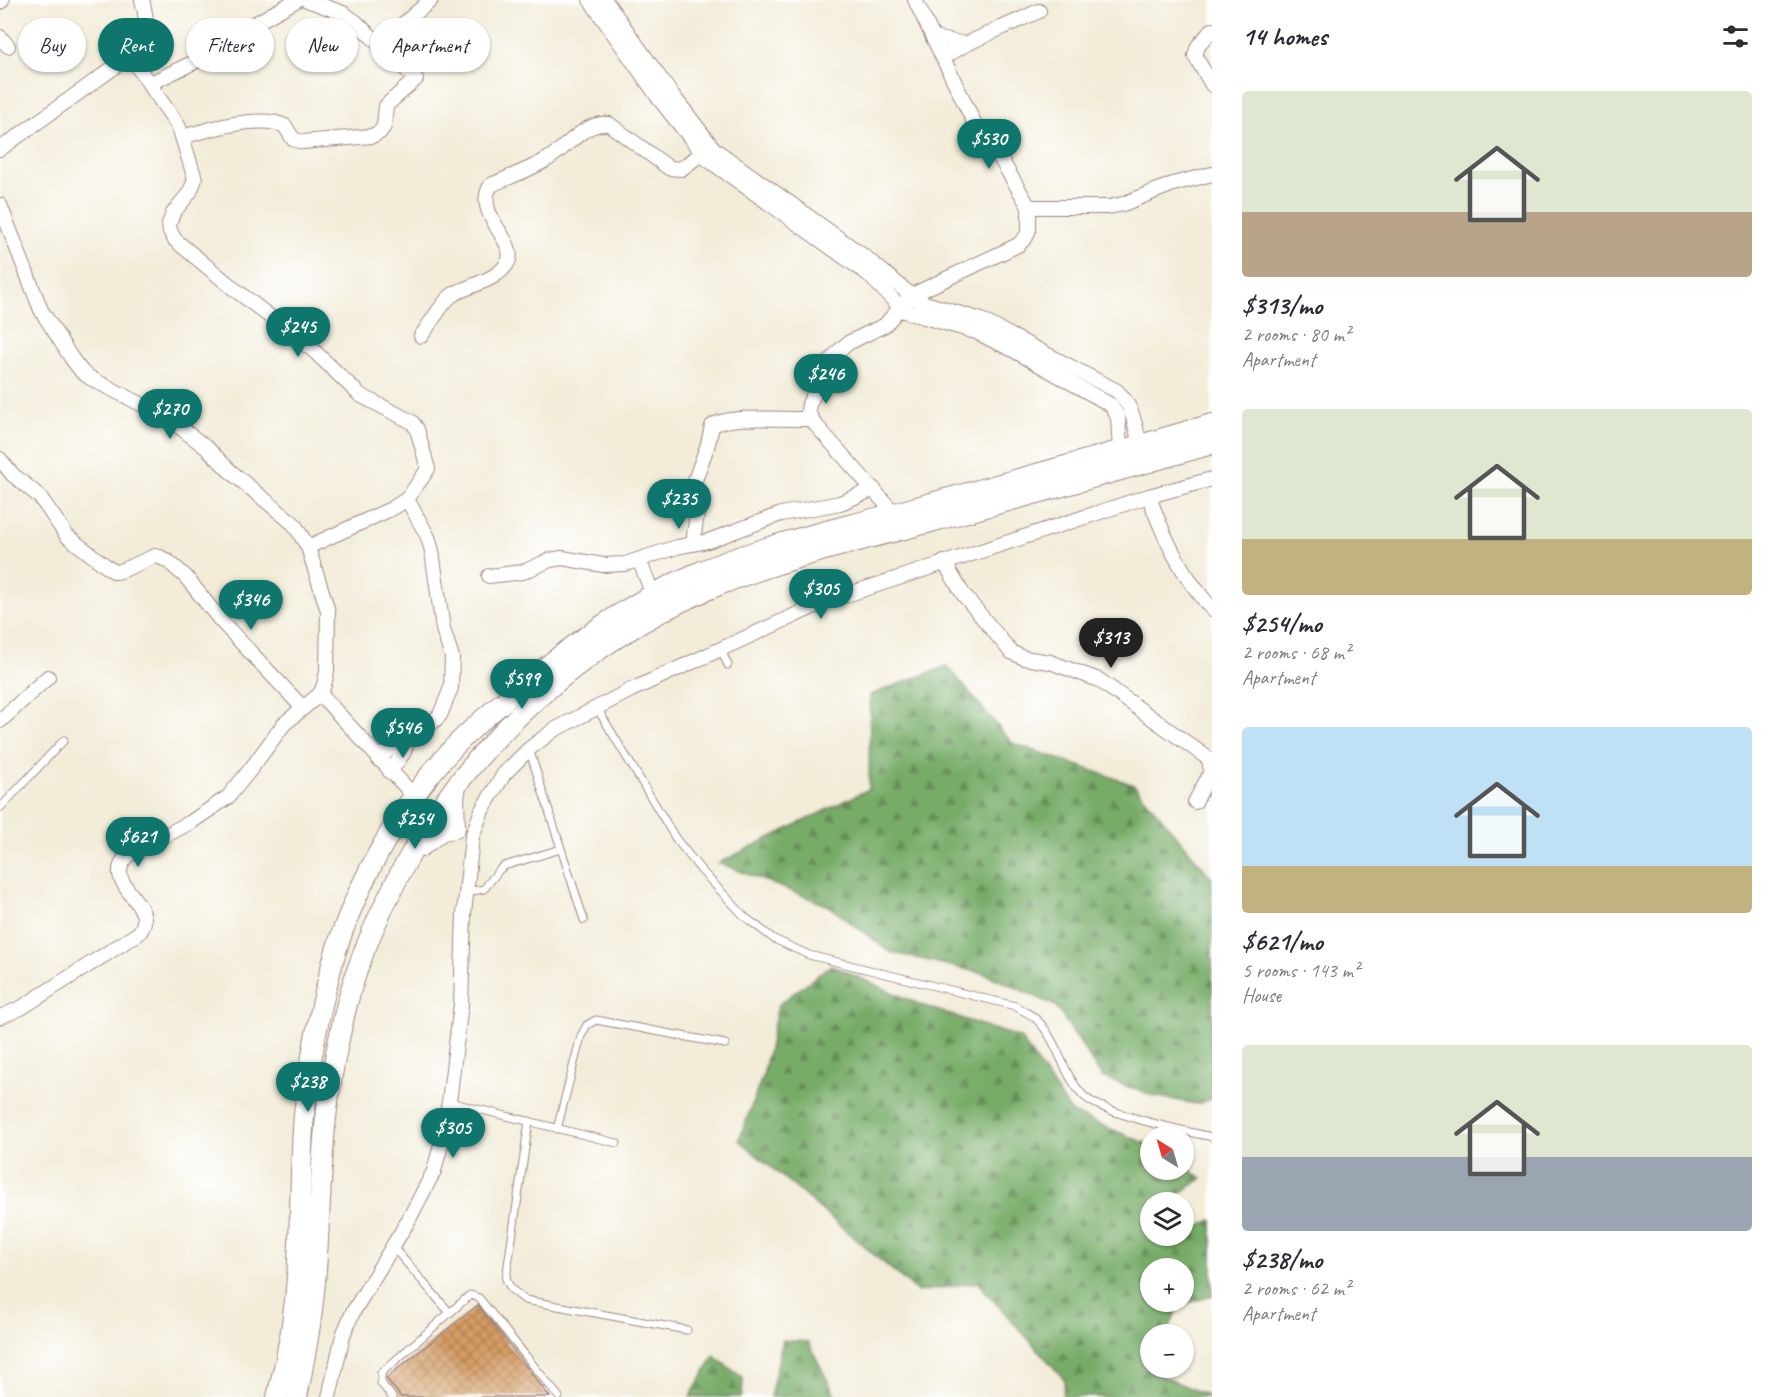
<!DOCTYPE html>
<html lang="en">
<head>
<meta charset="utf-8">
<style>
	:root { --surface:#fff; --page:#f7f7f7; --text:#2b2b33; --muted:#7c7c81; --accent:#0f766e }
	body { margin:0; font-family:Caveat,sans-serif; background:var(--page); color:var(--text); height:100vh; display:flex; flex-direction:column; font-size:22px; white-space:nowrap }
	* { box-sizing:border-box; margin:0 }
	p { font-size:20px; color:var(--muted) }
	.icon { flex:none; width:33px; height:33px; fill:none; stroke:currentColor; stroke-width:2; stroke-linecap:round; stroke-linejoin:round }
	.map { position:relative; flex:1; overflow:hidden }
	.side { display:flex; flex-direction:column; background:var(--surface); width:570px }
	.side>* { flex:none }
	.top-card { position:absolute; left:18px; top:18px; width:570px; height:54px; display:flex; gap:12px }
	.needle { width:39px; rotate:323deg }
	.tools { position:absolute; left:1140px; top:1126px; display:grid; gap:12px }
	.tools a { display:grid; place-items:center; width:54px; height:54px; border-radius:50%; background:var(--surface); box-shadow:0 2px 4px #0004; font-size:30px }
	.price { position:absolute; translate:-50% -51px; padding:0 14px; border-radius:21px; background:var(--accent); color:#fff; font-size:20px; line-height:39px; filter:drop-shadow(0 2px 3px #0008) }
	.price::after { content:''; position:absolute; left:50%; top:36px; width:18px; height:14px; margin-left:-9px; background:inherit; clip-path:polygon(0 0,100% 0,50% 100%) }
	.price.on { background:#222; color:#fff }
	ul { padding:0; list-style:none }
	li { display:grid; align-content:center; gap:12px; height:318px; padding:0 30px }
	li span { display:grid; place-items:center; height:186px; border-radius:6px; color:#555 }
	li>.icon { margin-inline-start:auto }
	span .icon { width:108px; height:108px; fill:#fffc; stroke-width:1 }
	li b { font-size:26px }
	h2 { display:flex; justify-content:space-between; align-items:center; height:72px; padding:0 30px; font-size:26px }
	.pill { padding:0 21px; border-radius:27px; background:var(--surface); box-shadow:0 2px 4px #0004; font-size:21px; line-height:54px }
	.pill.on { background:var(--accent); color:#fff }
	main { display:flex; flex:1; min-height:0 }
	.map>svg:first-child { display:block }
	.forest { fill:url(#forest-firs); stroke:#60664a; stroke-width:1.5; fill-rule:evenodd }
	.building { fill:url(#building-cross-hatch) }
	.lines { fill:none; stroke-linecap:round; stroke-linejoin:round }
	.lane-casing { stroke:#9e8682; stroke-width:9 }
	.street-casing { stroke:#9e8682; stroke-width:16 }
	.secondary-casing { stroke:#9e8682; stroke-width:22 }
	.lane { stroke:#fff; stroke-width:7 }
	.street { stroke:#fff; stroke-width:14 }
	.secondary { stroke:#fff; stroke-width:20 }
</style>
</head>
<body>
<main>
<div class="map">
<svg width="1212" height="1397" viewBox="0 0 1212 1397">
	<defs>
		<pattern id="forest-firs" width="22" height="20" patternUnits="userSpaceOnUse" patternTransform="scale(1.5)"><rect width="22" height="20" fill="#77ac68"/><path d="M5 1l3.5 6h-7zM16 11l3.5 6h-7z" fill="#648b56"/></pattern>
		<pattern id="building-cross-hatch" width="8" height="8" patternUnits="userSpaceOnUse" patternTransform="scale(1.5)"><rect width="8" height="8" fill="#d59d64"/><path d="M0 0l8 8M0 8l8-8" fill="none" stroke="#af7f53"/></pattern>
	</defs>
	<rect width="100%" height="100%" fill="#fff"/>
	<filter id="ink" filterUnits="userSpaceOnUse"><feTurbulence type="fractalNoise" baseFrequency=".0167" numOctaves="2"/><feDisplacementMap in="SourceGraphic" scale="12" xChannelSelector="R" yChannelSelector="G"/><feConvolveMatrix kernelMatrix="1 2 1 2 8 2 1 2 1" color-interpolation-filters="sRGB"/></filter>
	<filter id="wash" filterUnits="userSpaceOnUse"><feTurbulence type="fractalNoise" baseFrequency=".008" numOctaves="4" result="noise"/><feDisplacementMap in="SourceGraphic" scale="24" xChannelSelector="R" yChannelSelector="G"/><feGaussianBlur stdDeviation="1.35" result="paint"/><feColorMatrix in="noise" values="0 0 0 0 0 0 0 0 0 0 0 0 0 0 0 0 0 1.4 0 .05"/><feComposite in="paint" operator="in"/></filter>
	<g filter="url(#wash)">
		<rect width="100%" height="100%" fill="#f2ecd8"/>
		<g class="forest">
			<path d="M947 666 1012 743 1134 785 1212 878V1099L1197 1104 1153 1096 1102 1077 1056 1006 986 974 890 952 827 905 719 863 869 789 870 695Z"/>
			<path d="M831 965 921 1005 1020 1038 1072 1113 1150 1145V1170H1184V1166L1202 1178 1167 1203H1150V1236H1172L1174 1239 1184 1236V1234L1212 1220V1296L1178 1306 1167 1335H1150V1368H1153L1152 1372 1211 1397H1062L1065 1380 977 1282 918 1292 739 1140 764 1072 778 1005ZM1150 1269H1184V1302H1150Z"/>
			<path d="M783 1340 808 1342 836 1397H770Z"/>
			<path d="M714 1356 743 1378 742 1397H690Z"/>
		</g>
		<g id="blocks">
			<path class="building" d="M478 1305 550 1397H401L386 1378Z"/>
		</g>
	</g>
	<g filter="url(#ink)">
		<use href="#blocks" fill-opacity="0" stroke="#9e8682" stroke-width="1.5"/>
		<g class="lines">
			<defs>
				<g id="lane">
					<path d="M720 648 728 665"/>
					<path d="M597 708 676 839 700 869 745 917 774 939 809 955 1015 1006C1021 1010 1029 1013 1035 1018 1058 1038 1062 1075 1084 1096 1102 1114 1185 1131 1212 1137"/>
					<path d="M529 749 584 920"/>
					<path d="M0 808 64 740"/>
					<path d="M466 892 484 889 499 870 504 866 561 849"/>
					<path d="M449 1102 617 1143"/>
					<path d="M529 1121 506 1279 511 1289 525 1300 687 1330"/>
					<path d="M557 1129 581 1036 587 1025 596 1020 725 1044"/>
					<path d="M392 1246 450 1313"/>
					<path d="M392 1397 381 1383V1373L470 1295 479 1298 559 1397"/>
				</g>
				<g id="street">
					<path d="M142 0C149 24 147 38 130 56L179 127 195 179 190 192 173 213 169 224 170 231 175 240 233 288 314 351 360 395 412 422 417 429 428 469 407 499 428 537 432 551 443 629 452 657 451 688 440 715 433 722 388 750 379 760"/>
					<path d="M590 0 660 100 707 159 868 274 904 311 976 332 1013 350 1111 405 1118 417 1120 451"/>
					<path d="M605 0 670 92 714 149 865 257 918 301 981 320 1117 391C1133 406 1135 425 1140 445"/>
					<path d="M0 2 2 0"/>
					<path d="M1212 30 1198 46 1195 56 1212 85"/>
					<path d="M0 37 8 46"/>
					<path d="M933 38 966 44"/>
					<path d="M379 45 431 0"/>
					<path d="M943 58 966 44 1039 11"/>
					<path d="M149 84 223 48 256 23 297 0"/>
					<path d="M183 137C208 129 261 114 285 126L293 139 302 142 372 136 380 132 384 126 386 106 390 102 416 79 356 22 343 13 307 0"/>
					<path d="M0 149 130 56"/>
					<path d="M0 205 41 310 72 359 82 372 92 379 168 418 208 449 230 471 294 524 308 547 328 611 327 671 324 685 320 694 284 724 250 770 228 797 191 822 128 855C98 885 162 904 139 933L21 1008 0 1017"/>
					<path d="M1029 207H1109L1123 204 1173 184 1212 174"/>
					<path d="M421 336C428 327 444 300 452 295 468 285 498 281 508 262 519 242 472 214 491 185 509 177 529 170 546 160 566 149 584 121 609 124L669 168 681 169 701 154"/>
					<path d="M0 459 12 474 40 497 67 536 110 569 116 572 121 571 155 556 160 557 169 562 186 577 221 621 303 708"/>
					<path d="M1149 496C1164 539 1182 575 1212 609"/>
					<path d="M894 513 814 423 808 412 809 404 832 359 840 350 848 343 885 325 910 296 1018 245 1026 237 1029 229V207L999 156 981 137 915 0"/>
					<path d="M693 544 697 512 693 493 694 483 708 444 712 426C730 414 786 420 810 419"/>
					<path d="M308 547 393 508 407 499"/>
					<path d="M639 560 653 594"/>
					<path d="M944 562 963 594 1011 652 1024 658 1050 662 1099 680 1209 759 1211 772 1195 802"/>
					<path d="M489 576 523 572 550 560 562 558 603 565 625 564 677 547 708 541 781 514 840 503 874 489"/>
					<path d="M320 694 414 796"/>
					<path d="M0 721 48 677"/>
					<path d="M390 772 404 752 409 736"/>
					<path d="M329 1397 343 1335 353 1312 408 1221 434 1171 443 1137 449 1102 461 1004 464 914 472 837 482 810 504 774 529 749 554 730 631 690 822 603 1149 496 1212 479"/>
				</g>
				<g id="secondary">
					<path d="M420 847 442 830 455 828 454 799 456 786"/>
					<path d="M277 1397C289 1352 296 1307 298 1261 301 1213 300 1164 304 1115 308 1070 317 1024 328 980 347 899 398 806 455 746 480 720 508 698 536 675 585 635 638 598 697 573 760 546 829 531 895 513 1001 484 1107 455 1212 424"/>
					<path d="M297 1397C303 1365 310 1333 313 1301 319 1252 319 1201 323 1152 326 1102 335 1052 347 1004 359 956 381 910 404 866 470 744 581 643 709 589 778 560 851 543 923 524 1020 498 1116 472 1212 444"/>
				</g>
			</defs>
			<use href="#lane" class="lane-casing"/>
			<use href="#street" class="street-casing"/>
			<use href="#secondary" class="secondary-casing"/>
			<use href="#lane" class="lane"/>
			<use href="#street" class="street"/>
			<use href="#secondary" class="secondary"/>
		</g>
	</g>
</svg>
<div class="tools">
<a><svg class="needle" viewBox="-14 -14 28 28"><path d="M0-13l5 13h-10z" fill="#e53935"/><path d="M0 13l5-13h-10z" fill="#7c7c81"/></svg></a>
<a><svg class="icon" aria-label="layers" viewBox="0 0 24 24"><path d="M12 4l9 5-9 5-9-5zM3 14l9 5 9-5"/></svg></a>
<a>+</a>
<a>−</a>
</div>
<b class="price" style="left:989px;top:170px">$530</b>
<b class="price" style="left:298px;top:358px">$245</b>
<b class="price" style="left:826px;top:405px">$246</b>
<b class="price" style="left:170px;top:440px">$270</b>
<b class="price" style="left:679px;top:530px">$235</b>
<b class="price" style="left:821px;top:620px">$305</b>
<b class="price" style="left:251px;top:631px">$346</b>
<b class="price on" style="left:1111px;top:669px">$313</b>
<b class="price" style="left:522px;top:710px">$599</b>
<b class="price" style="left:403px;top:759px">$546</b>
<b class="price" style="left:415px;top:850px">$254</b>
<b class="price" style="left:138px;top:868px">$621</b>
<b class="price" style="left:308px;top:1113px">$238</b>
<b class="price" style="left:453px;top:1159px">$305</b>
<div class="top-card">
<a class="pill">Buy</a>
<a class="pill on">Rent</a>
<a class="pill">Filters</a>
<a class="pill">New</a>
<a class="pill">Apartment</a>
</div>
</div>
<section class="side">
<h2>14 homes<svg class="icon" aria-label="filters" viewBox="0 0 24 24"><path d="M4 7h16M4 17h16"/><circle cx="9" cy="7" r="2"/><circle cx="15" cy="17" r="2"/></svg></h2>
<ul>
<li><span style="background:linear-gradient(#dfe7d0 65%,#b9a48a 0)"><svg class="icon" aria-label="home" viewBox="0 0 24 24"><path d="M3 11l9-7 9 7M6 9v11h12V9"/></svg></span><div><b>$313/mo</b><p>2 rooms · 80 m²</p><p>Apartment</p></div></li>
<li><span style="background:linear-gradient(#dfe7d0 70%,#c2b280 0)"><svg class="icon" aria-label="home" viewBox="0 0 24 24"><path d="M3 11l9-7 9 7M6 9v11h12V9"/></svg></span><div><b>$254/mo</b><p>2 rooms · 68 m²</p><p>Apartment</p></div></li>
<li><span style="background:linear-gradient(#bfe0f5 75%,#c2b280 0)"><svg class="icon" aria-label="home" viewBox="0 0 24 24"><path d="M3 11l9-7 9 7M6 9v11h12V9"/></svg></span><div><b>$621/mo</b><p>5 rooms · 143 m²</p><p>House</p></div></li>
<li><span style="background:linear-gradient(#dfe7d0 60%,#9aa5b1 0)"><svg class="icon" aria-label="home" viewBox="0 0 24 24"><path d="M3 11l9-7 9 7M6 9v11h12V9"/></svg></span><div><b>$238/mo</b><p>2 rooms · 62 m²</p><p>Apartment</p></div></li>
</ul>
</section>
</main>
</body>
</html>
